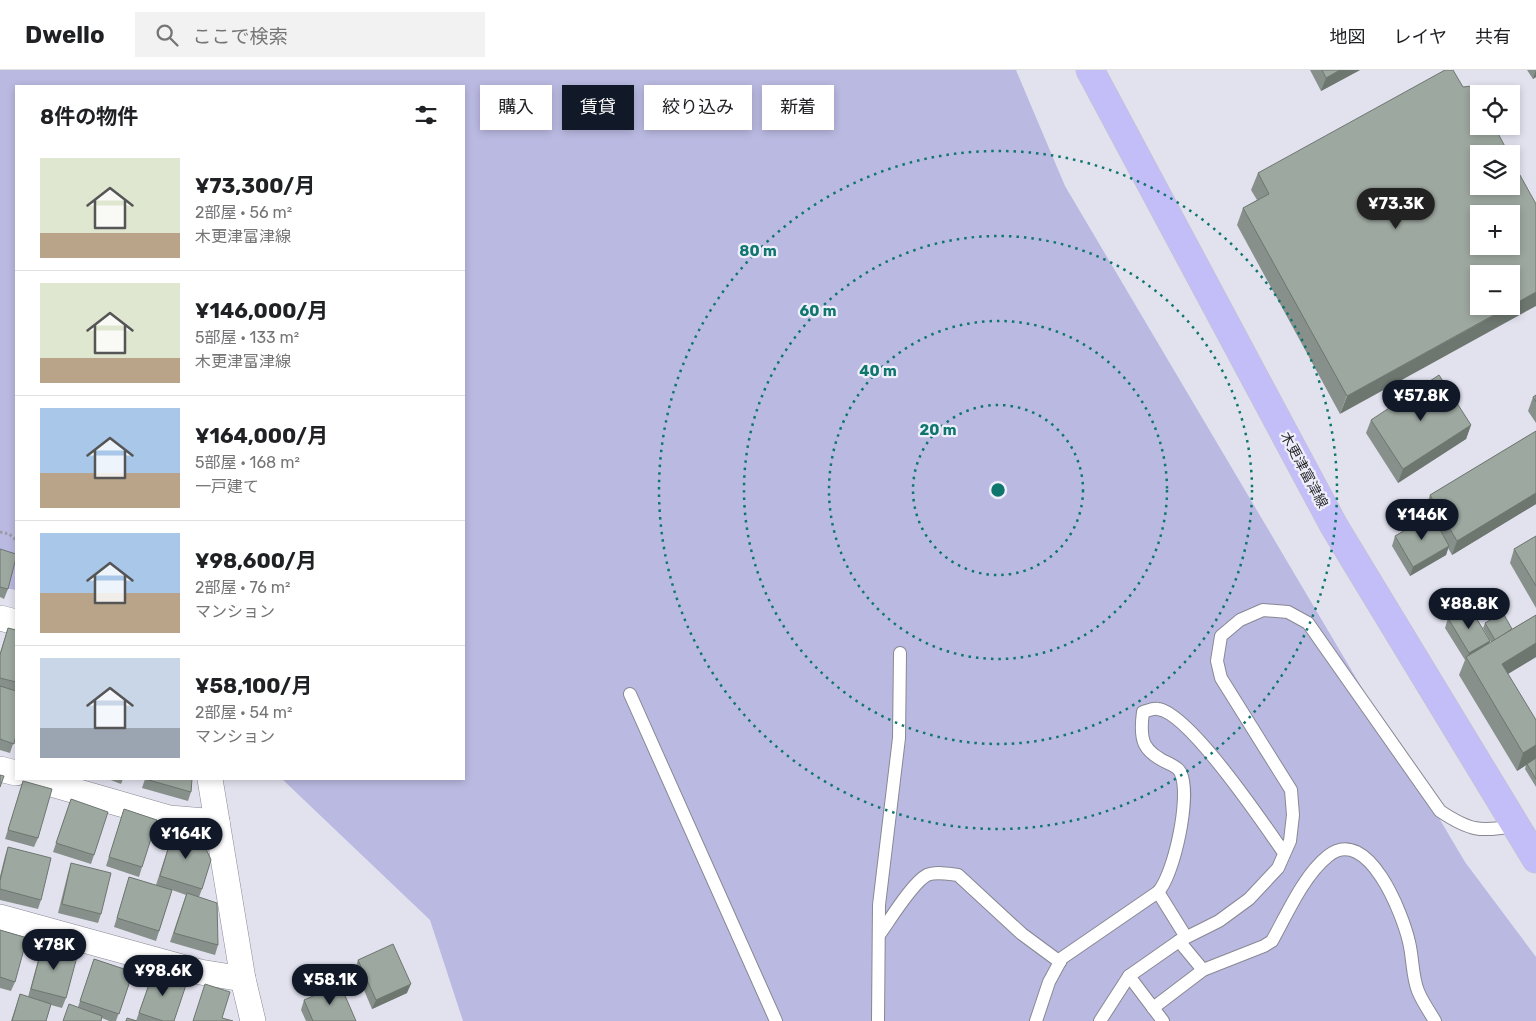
<!DOCTYPE html>
<html lang="ja">
<head>
<meta charset="utf-8">
<style>
	:root { --surface:#fff; --page:#f2f2f2; --text:#202124; --muted:#757577; --line:#e0e0e0; --accent:#111827 }
	body { margin:0; font-family:Rubik,"Noto Sans JP",sans-serif; background:var(--page); color:var(--text); height:100vh; display:flex; flex-direction:column; font-size:19px; white-space:nowrap }
	* { box-sizing:border-box; margin:0 }
	p { font-size:16px; color:var(--muted) }
	.icon { flex:none; width:28px; height:28px; fill:none; stroke:currentColor; stroke-width:2; stroke-linecap:round; stroke-linejoin:round }
	.map { position:relative; flex:1; overflow:hidden }
	.drawer { position:absolute; left:15px; top:15px; width:450px; height:695px; display:flex; flex-direction:column; background:var(--surface); border-radius:0px; box-shadow:0 2px 8px #0003 }
	.drawer>* { flex:none }
	.hud { position:absolute; left:480px; top:15px; width:475px; height:45px; display:flex; gap:10px }
	.tools { position:absolute; left:1470px; top:15px; display:grid; gap:10px }
	.tools a { display:grid; place-items:center; width:50px; height:50px; border-radius:0px; background:var(--surface); box-shadow:0 2px 8px #0003; font-size:25px }
	.price { position:absolute; translate:-50% -42px; padding:0 11px; border-radius:18px; background:var(--accent); color:#fff; font-size:16px; line-height:32px; filter:drop-shadow(0 1px 2px #0008) }
	.price::after { content:''; position:absolute; left:50%; top:30px; width:15px; height:11px; margin-left:-8px; background:inherit; clip-path:polygon(0 0,100% 0,50% 100%) }
	.price.current { background:#222; color:#fff }
	ul { padding:0; list-style:none }
	li { display:flex; align-items:center; gap:15px; height:125px; padding:0 25px }
	li+li { border-top:1px solid var(--line) }
	li span { display:grid; place-items:center; flex:none; width:140px; height:100px; border-radius:0px; color:#555 }
	li>.icon { margin-inline-start:auto }
	span .icon { width:60px; height:60px; fill:#fffc; stroke-width:1 }
	li b { font-size:21px }
	h2 { display:flex; justify-content:space-between; align-items:center; height:60px; padding:0 25px; font-size:21px }
	.chip { padding:0 18px; border-radius:0px; background:var(--surface); box-shadow:0 2px 8px #0003; font-size:18px; line-height:45px }
	.chip.current { background:var(--accent); color:#fff }
	header { display:flex; align-items:center; gap:30px; box-sizing:border-box; height:70px; padding:0 25px; background:var(--surface); border-bottom:1px solid var(--line) }
	header strong { font-size:24px }
	nav { display:flex; gap:28px; margin-inline-start:auto; font-size:18px }
	.search { width:350px; height:45px; background:var(--page); display:flex; align-items:center; gap:12px; box-sizing:border-box; padding:0 18px; border-radius:0px; color:var(--muted); font-size:19px }
	.map>svg:first-child { display:block }
	.green { fill:#bab9e1 }
	.lines { fill:none; stroke-linecap:round; stroke-linejoin:round }
	.lane-casing { stroke:#888894; stroke-width:14 }
	.street-casing { stroke:#888894; stroke-width:26 }
	.primary-casing { stroke:#c3c3c4; stroke-width:29 }
	.path { stroke:#9c9ca6; stroke-width:3; stroke-dasharray:2.5 2.5; stroke-linecap:butt }
	.lane { stroke:#fff; stroke-width:12 }
	.street { stroke:#fff; stroke-width:25 }
	.primary { stroke:#c3bef8; stroke-width:28 }
	.wall { fill:#87908a }
	.shaded-wall { fill:#6e7670 }
	.building { fill:#9da8a0; stroke:#6e7670; fill-rule:evenodd }
	.ring { fill:none; stroke:#0f766e; stroke-width:2.5; stroke-dasharray:2.5 5 }
	.labels { text-anchor:middle; dominant-baseline:central; stroke-width:4.5; stroke-linejoin:round; paint-order:stroke }
	.street-label { font-size:14px; fill:#29292e; stroke:#efeffc }
	.centre { fill:#0f766e; stroke:#efeffc; stroke-width:2.5 }
	.ring-label { font-size:15px; text-anchor:middle; font-weight:bold; fill:#0f766e; stroke:#efeffc; stroke-width:4.5; stroke-linejoin:round; paint-order:stroke }
</style>
</head>
<body>
<header>
<strong>Dwello</strong>
<div class="search"><svg class="icon" aria-label="search" viewBox="0 0 24 24"><circle cx="10" cy="10" r="6"/><path d="M15 15l6 6"/></svg>ここで検索</div>
<nav><a>地図</a><a>レイヤ</a><a>共有</a></nav>
</header>
<div class="map">
<svg width="1536" height="951" viewBox="0 0 1536 951">
	<rect width="100%" height="100%" fill="#e2e2ef"/>
	<path class="green" d="M0 0H1016L1065 116 1465 792 1536 887V951H463L430 850 282 709H464V16H16V520L0 517Z"/>
	<g class="lines">
		<defs>
			<g id="lane">
				<path d="M630 624 776 951"/>
				<path d="M1158 822 1186 867"/>
				<path d="M879 865C890 850 912 813 927 805 936 801 949 804 958 805L1022 864 1060 892"/>
				<path d="M1179 871 1203 900"/>
				<path d="M1129 906 1163 951"/>
				<path d="M1153 938 1203 900 1264 876 1272 871C1287 844 1304 805 1328 786 1368 754 1403 845 1409 872 1413 888 1412 906 1418 921 1422 931 1429 941 1435 951"/>
				<path d="M878 951 879 835 899 668 900 583"/>
				<path d="M1036 951 1049 912 1062 888 1158 822C1174 805 1191 727 1181 704 1180 699 1174 696 1170 694 1143 682 1139 671 1143 642 1147 641 1153 638 1158 639 1189 643 1264 754 1284 783"/>
				<path d="M1100 951 1129 906 1179 871 1219 851 1249 829 1278 798 1290 771 1293 745 1291 720 1221 608 1217 591 1221 566 1240 550 1263 540 1288 542 1308 553 1440 741C1470 761 1480 762 1515 756"/>
			</g>
			<g id="street">
				<path d="M0 548 16 552"/>
				<path d="M0 699 16 703"/>
				<path d="M34 709 169 748 217 752"/>
				<path d="M210 709 243 909 253 951"/>
				<path d="M0 847 200 902 243 909"/>
			</g>
			<path id="primary" d="M1090 0 1334 456 1536 789"/>
		</defs>
		<use href="#lane" class="lane-casing"/>
		<use href="#street" class="street-casing"/>
		<use href="#primary" class="primary-casing"/>
		<path class="path" d="M0 462 9 464 16 470"/>
		<use href="#lane" class="lane"/>
		<use href="#street" class="street"/>
		<use href="#primary" class="primary"/>
	</g>
	<g class="wall">
		<path d="M1310 0H1360L1321 21Z"/>
		<path d="M1527 0H1536V7L1533 9Z"/>
		<path d="M1463 17 1340 344 1237 155 1243 138 1257 130 1251 120 1258 103Z"/>
		<path d="M1536 325V353L1528 341 1533 327Z"/>
		<path d="M1371 350 1471 355 1466 369 1398 413 1366 363Z"/>
		<path d="M1536 361V434L1452 485 1448 478 1446 485 1410 506 1392 476 1395 466 1429 446 1425 439 1430 425Z"/>
		<path d="M1536 466V538L1510 493 1514 479Z"/>
		<path d="M0 479 8 519 4 529 0 527Z"/>
		<path d="M1536 545V587L1508 604 1536 675V717L1525 699 1526 695 1517 701 1459 605 1465 590 1445 558 1448 548 1490 571 1488 574 1491 572 1483 558 1485 553 1512 559Z"/>
		<path d="M8 558 16 560V665L10 683 0 680V583Z"/>
		<path d="M108 709H123L121 714Z"/>
		<path d="M145 709H192L191 722 188 731 142 718Z"/>
		<path d="M23 711 38 768 34 777 5 769Z"/>
		<path d="M71 729 94 785 91 794 53 782Z"/>
		<path d="M124 739 142 797 139 807 106 796Z"/>
		<path d="M174 759 202 819 199 827 218 875 215 885 170 872 186 825 172 820 156 871 114 857 129 807 156 815Z"/>
		<path d="M8 777 41 830 38 839 0 830V806L5 786Z"/>
		<path d="M71 793 101 844 98 853 58 843 68 803Z"/>
		<path d="M0 860 15 912 11 921 0 918Z"/>
		<path d="M43 874 66 928 62 938 51 935 46 951H11L20 924 28 927 40 883Z"/>
		<path d="M94 889 133 902 116 951H109L102 948 78 937Z"/>
		<path d="M358 890 407 923 372 939 355 899Z"/>
		<path d="M154 900 174 951H126H136Z"/>
		<path d="M304 930 356 951H306L301 940Z"/>
	</g>
	<g class="shaded-wall">
		<path d="M1340 0H1360L1321 21 1326 8Z"/>
		<path d="M1536 0V7L1533 9Z"/>
		<path d="M1536 222V236L1340 344 1347 326Z"/>
		<path d="M1471 355 1466 369 1398 413 1403 399Z"/>
		<path d="M1536 423V434L1452 485 1457 471Z"/>
		<path d="M1449 476 1446 485 1410 506 1413 497Z"/>
		<path d="M1490 571 1486 580 1467 590 1469 583Z"/>
		<path d="M1536 573V587L1496 611 1502 594Z"/>
		<path d="M1536 675V689L1517 701 1523 683Z"/>
		<path d="M411 914 407 923 372 939 376 930Z"/>
	</g>
	<g class="building">
		<path d="M1322 0H1340L1326 8Z"/>
		<path d="M1445 0H1453L1463 17 1472 16 1479 29V56H1494L1509 84H1479V116H1511V89L1536 134V222L1511 236V204H1479V236H1510L1347 326 1243 138 1269 124 1258 103ZM1479 144H1511V176H1479Z"/>
		<path d="M1439 305 1471 355 1403 399 1371 350Z"/>
		<path d="M1536 325V332L1533 327Z"/>
		<path d="M1536 361V423L1457 471 1430 425Z"/>
		<path d="M1432 445 1449 476 1413 497 1395 466Z"/>
		<path d="M1536 466V516L1514 479Z"/>
		<path d="M0 479 16 484V488L8 519 0 517Z"/>
		<path d="M1469 536 1490 571 1469 583 1448 548Z"/>
		<path d="M1503 543 1512 559 1495 570 1485 553Z"/>
		<path d="M1536 545V573L1502 594 1536 650V675L1523 683 1466 587Z"/>
		<path d="M8 558 16 560V612L0 608V585Z"/>
		<path d="M0 616 16 621V665L14 674 0 669Z"/>
		<path d="M1536 688V709L1527 694Z"/>
		<path d="M0 705 4 706 0 717Z"/>
		<path d="M145 709H192L191 722Z"/>
		<path d="M23 711 52 719 38 768 8 760Z"/>
		<path d="M71 729 108 742 94 785 56 773Z"/>
		<path d="M124 739 157 750 142 797 109 787Z"/>
		<path d="M174 759 202 770 211 790 202 819 160 806Z"/>
		<path d="M8 777 51 788 41 830 0 819V811Z"/>
		<path d="M71 793 111 803 101 844 62 834Z"/>
		<path d="M129 807 172 820 159 861 117 848Z"/>
		<path d="M187 823 217 833 218 875 174 863Z"/>
		<path d="M0 860 27 868 15 912 0 907Z"/>
		<path d="M43 874 78 883 66 928 31 919Z"/>
		<path d="M393 874 411 914 376 930 358 890Z"/>
		<path d="M94 889 133 902 119 944 80 931Z"/>
		<path d="M154 900 187 912 174 951H163L139 943Z"/>
		<path d="M205 914 230 922 222 948 233 951H193Z"/>
		<path d="M340 914 356 951H313L304 930Z"/>
		<path d="M20 924 51 934 46 951H12Z"/>
		<path d="M69 934 102 946 101 951H63Z"/>
		<path d="M127 948 137 951H126Z"/>
	</g>
	<g class="ring">
		<circle cx="998" cy="420" r="85"/>
		<circle cx="998" cy="420" r="169"/>
		<circle cx="998" cy="420" r="254"/>
		<circle cx="998" cy="420" r="339"/>
	</g>
	<g class="labels">
		<g class="street-label">
			<text transform="translate(1304 400) rotate(62)">木更津富津線</text>
		</g>
	</g>
	<circle cx="998" cy="420" r="8" class="centre"/>
	<g class="ring-label">
		<text x="758" y="186">80 m</text>
		<text x="818" y="246">60 m</text>
		<text x="878" y="306">40 m</text>
		<text x="938" y="365">20 m</text>
	</g>
</svg>
<div class="tools">
<a><svg class="icon" aria-label="locate" viewBox="0 0 24 24"><circle cx="12" cy="12" r="6"/><path d="M12 2v4M12 18v4M2 12h4M18 12h4"/></svg></a>
<a><svg class="icon" aria-label="layers" viewBox="0 0 24 24"><path d="M12 4l9 5-9 5-9-5zM3 14l9 5 9-5"/></svg></a>
<a>+</a>
<a>−</a>
</div>
<b class="price current" style="left:1396px;top:160px">¥73.3K</b>
<b class="price" style="left:1421px;top:352px">¥57.8K</b>
<b class="price" style="left:1422px;top:471px">¥146K</b>
<b class="price" style="left:1469px;top:560px">¥88.8K</b>
<b class="price" style="left:186px;top:790px">¥164K</b>
<b class="price" style="left:54px;top:901px">¥78K</b>
<b class="price" style="left:163px;top:927px">¥98.6K</b>
<b class="price" style="left:330px;top:936px">¥58.1K</b>
<div class="hud">
<a class="chip">購入</a>
<a class="chip current">賃貸</a>
<a class="chip">絞り込み</a>
<a class="chip">新着</a>
</div>
<section class="drawer">
<h2>8件の物件<svg class="icon" aria-label="filters" viewBox="0 0 24 24"><path d="M4 7h16M4 17h16"/><circle cx="9" cy="7" r="2"/><circle cx="15" cy="17" r="2"/></svg></h2>
<ul>
<li><span style="background:linear-gradient(#dfe7d0 75%,#b9a48a 0)"><svg class="icon" aria-label="home" viewBox="0 0 24 24"><path d="M3 11l9-7 9 7M6 9v11h12V9"/></svg></span><div><b>¥73,300/月</b><p>2部屋 · 56 m²</p><p>木更津富津線</p></div></li>
<li><span style="background:linear-gradient(#dfe7d0 75%,#b9a48a 0)"><svg class="icon" aria-label="home" viewBox="0 0 24 24"><path d="M3 11l9-7 9 7M6 9v11h12V9"/></svg></span><div><b>¥146,000/月</b><p>5部屋 · 133 m²</p><p>木更津富津線</p></div></li>
<li><span style="background:linear-gradient(#a9c7e8 65%,#b9a48a 0)"><svg class="icon" aria-label="home" viewBox="0 0 24 24"><path d="M3 11l9-7 9 7M6 9v11h12V9"/></svg></span><div><b>¥164,000/月</b><p>5部屋 · 168 m²</p><p>一戸建て</p></div></li>
<li><span style="background:linear-gradient(#a9c7e8 60%,#b9a48a 0)"><svg class="icon" aria-label="home" viewBox="0 0 24 24"><path d="M3 11l9-7 9 7M6 9v11h12V9"/></svg></span><div><b>¥98,600/月</b><p>2部屋 · 76 m²</p><p>マンション</p></div></li>
<li><span style="background:linear-gradient(#c9d6e8 70%,#9aa5b1 0)"><svg class="icon" aria-label="home" viewBox="0 0 24 24"><path d="M3 11l9-7 9 7M6 9v11h12V9"/></svg></span><div><b>¥58,100/月</b><p>2部屋 · 54 m²</p><p>マンション</p></div></li>
</ul>
</section>
</div>
</body>
</html>
